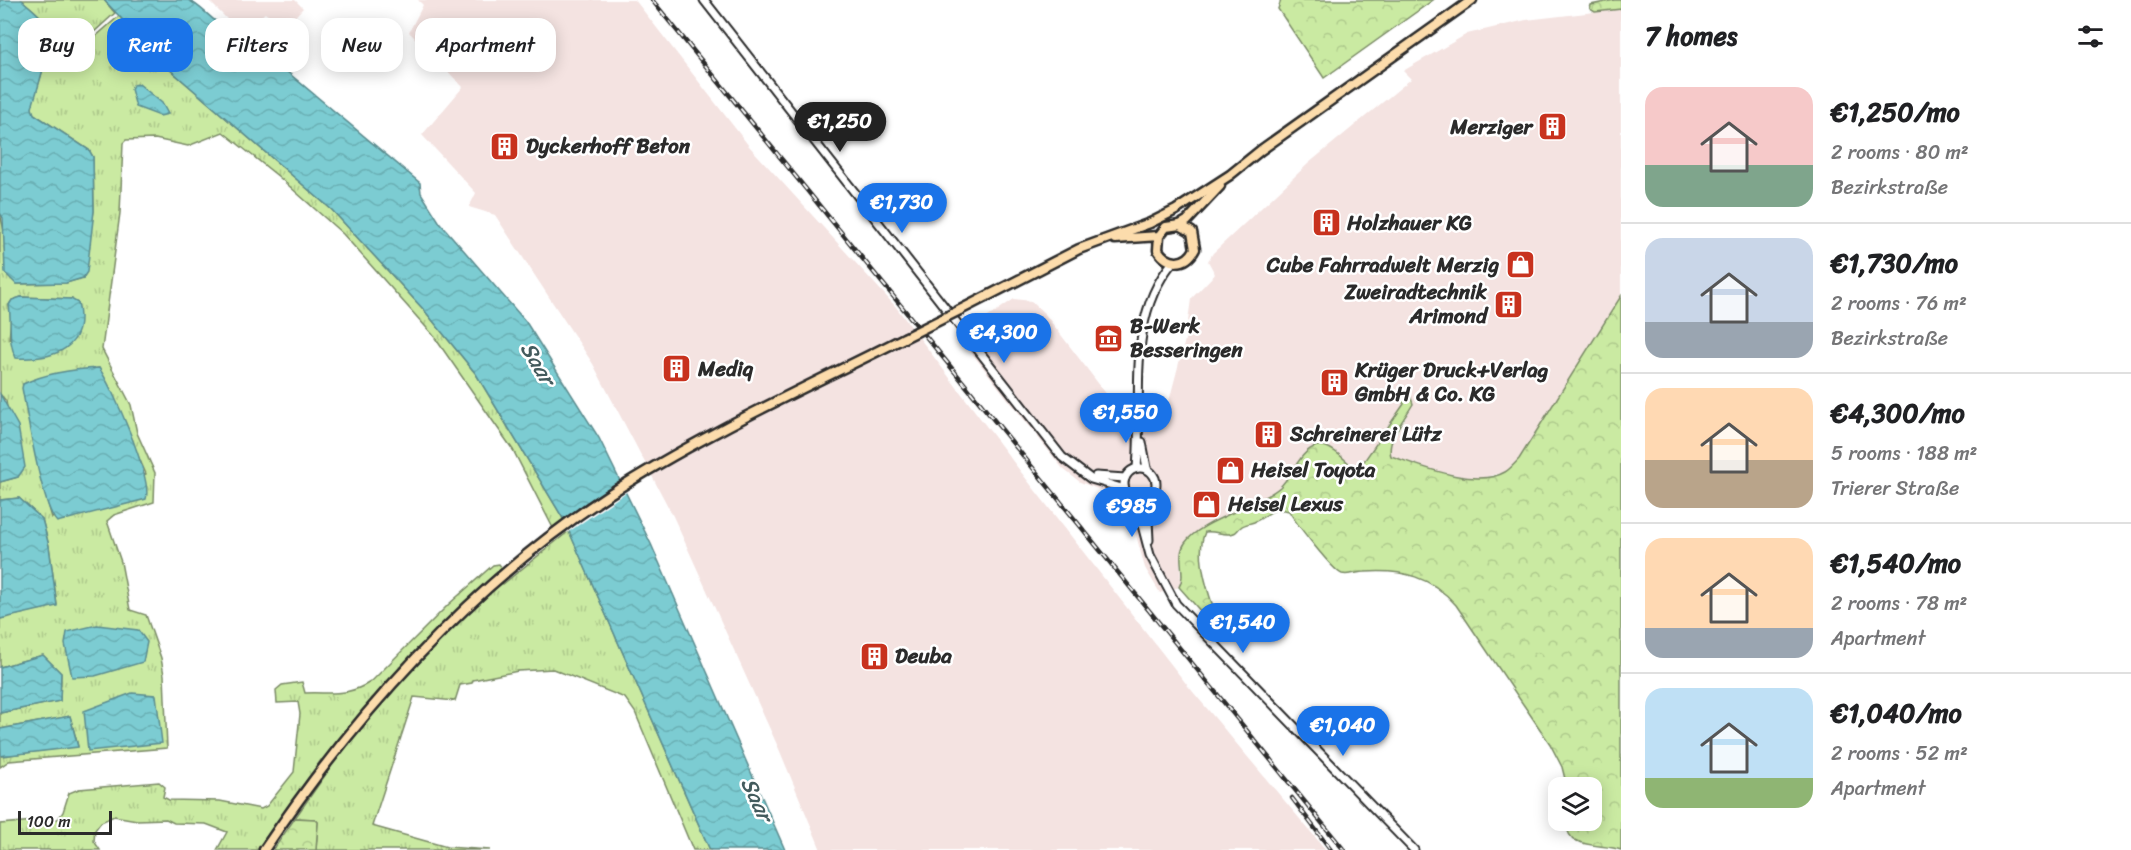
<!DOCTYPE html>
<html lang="en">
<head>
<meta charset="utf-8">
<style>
	:root { --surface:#fff; --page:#f6f6f6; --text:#202124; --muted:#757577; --line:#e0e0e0; --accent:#1a73e8 }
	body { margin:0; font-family:Sriracha,sans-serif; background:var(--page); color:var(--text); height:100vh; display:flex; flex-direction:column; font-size:22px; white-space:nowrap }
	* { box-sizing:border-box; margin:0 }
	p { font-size:20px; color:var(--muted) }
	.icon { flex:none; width:33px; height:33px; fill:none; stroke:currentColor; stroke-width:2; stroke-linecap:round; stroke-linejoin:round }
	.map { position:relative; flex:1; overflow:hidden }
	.panel { display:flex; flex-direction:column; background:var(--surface); width:510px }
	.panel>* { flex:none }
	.hud { position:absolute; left:18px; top:18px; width:570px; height:54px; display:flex; gap:12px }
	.fabs { position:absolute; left:1548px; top:777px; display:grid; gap:12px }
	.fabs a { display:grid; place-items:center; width:54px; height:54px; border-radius:12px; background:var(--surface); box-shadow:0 3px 15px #0003; font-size:30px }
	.scale { position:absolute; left:18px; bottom:15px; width:94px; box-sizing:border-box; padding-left:6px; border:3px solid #2b2b2b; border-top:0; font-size:16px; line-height:21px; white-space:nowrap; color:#2b2b2b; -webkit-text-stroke:4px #fff; paint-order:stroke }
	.price { position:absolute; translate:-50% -51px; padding:0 14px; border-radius:21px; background:var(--accent); color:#fff; font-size:20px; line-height:39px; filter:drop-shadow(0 2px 3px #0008) }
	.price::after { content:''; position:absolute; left:50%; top:36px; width:18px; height:14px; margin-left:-9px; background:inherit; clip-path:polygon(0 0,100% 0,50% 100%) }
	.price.selected { background:#222; color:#fff }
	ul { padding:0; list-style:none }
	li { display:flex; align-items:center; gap:18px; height:150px; padding:0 24px }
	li+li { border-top:2px solid var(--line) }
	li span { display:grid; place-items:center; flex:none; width:168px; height:120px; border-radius:18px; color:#555 }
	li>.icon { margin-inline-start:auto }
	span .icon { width:72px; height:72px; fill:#fffc; stroke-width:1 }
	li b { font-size:26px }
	h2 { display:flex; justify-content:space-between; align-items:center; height:72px; padding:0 24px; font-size:26px }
	.pill { padding:0 21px; border-radius:18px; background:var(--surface); box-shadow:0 3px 15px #0003; font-size:21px; line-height:54px }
	.pill.selected { background:var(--accent); color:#fff }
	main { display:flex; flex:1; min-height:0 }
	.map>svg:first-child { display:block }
	.built { fill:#f4e3e1 }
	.grass { fill:url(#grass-tufts); stroke:#7a8a66; stroke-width:1.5; fill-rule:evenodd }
	.forest { fill:url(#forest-crowns); stroke:#7a8a66; stroke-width:1.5 }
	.water { fill:url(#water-waves); stroke:#5b8c8f; stroke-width:1.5 }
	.pier { fill:#fff }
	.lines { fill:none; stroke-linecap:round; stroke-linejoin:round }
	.secondary-casing { stroke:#2b2b2b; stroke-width:11 }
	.primary-casing { stroke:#2b2b2b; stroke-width:13 }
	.secondary { stroke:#fff; stroke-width:7 }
	.primary { stroke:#fcdcac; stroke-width:8 }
	.rail-casing { stroke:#2b2b2b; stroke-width:4.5 }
	.rail { stroke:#fff; stroke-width:2; stroke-dasharray:7; stroke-linecap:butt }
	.primary-bridge-casing { stroke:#2b2b2b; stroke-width:13; stroke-linecap:butt }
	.primary-bridge { stroke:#fcdcac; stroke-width:8 }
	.labels { text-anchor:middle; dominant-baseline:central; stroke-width:5; stroke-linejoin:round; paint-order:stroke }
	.poi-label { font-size:21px; font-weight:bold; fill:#2b2b2b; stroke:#fff; text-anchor:start }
	.water-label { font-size:22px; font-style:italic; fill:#435b5d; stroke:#fff }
</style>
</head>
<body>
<main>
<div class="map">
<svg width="1621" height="850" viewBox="0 0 1621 850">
	<defs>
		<pattern id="grass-tufts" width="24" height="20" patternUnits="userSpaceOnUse" patternTransform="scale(1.5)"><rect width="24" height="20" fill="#caeaa2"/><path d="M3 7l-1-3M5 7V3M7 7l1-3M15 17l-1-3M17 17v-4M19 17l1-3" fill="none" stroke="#aec98c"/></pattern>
		<pattern id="forest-crowns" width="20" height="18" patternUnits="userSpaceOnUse" patternTransform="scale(1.5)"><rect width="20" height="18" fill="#caeaa2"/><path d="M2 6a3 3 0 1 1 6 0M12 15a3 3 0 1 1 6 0" fill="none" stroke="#aec98c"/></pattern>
		<pattern id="water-waves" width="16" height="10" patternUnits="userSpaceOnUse" patternTransform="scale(1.5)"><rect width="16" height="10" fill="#7bccd2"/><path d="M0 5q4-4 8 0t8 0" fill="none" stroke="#6aafb4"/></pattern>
	</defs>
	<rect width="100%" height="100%" fill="#fff"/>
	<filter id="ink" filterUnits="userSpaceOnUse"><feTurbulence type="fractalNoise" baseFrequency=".0167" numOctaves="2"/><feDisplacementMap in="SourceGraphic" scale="12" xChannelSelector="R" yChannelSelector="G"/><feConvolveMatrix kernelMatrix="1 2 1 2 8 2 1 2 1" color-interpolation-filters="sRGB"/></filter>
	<g filter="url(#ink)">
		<g class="built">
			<path d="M208 0H295L303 8 284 28 265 13 241 33Z"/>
			<path d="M418 0H635L749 146 896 307 1024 476 1188 686 1326 850H821L779 749 673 516 593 364 495 215 469 207 476 193 422 135 463 87 409 32 423 5Z"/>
			<path d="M1621 9V296L1519 459 1505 472 1477 479 1437 471 1391 456 1389 450 1393 440 1413 404 1397 394 1405 404 1360 467 1355 469 1324 446 1307 451 1281 486 1262 500 1205 528 1180 556 1181 584 1179 587 1160 593 1145 568 1133 524 1123 504 1110 494 1080 482 1063 469 959 337 1014 299 1031 301 1045 314 1124 417 1148 413 1153 424 1162 428 1186 336 1191 299 1215 274 1208 261 1213 253 1309 163 1411 79 1403 71 1467 34 1526 20Z"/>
		</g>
		<g class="grass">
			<path d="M22 0H104L115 13 93 33 95 37 119 16 168 68 332 210 424 310 476 374 564 520 553 528 513 450 433 335 343 234 279 177 223 132 188 146 155 139 126 140 123 143 120 213 102 349 131 405 137 433 155 473 154 502 114 515 107 521 121 562 130 610 146 615 161 658 164 675 167 748 9 761 0 767V747L2 756 78 746 70 716 0 729V713L60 701 61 673 43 655 0 667V619L57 605 49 546 42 519 19 498 0 500V482L18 477 6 401 0 394V213L16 284 66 283 83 278 94 211 93 157 89 150 34 114 31 108C37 87 57 38 43 20 37 12 28 6 22 0ZM21 297 71 299 9 339 11 319 9 305 12 300ZM99 368 146 474 52 518 42 482 23 384 54 374Z"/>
			<path d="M569 531 710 850H693L635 712 625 698 553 669 518 671 473 680 472 683 460 685 455 701 414 697 372 826 447 847 490 850H316L318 822 315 819 295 818 331 767 321 760 257 850H217L227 832 206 824 174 823 166 819 137 820 114 816 101 822 95 830 94 841 100 850H0V824L58 819 63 812 69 793 79 789 159 782 165 787 163 797 169 800 220 801 261 809 267 806 294 772 300 714 298 702 277 703 276 690 282 685 302 682 305 693C333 692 347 697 372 681L449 604 493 565 499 564 502 568 494 575 503 584Z"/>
		</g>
		<g class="forest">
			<path d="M1281 0H1433L1324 78 1278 9Z"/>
			<path d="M1614 0H1621V9L1595 12 1590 9 1591 5Z"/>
			<path d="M1621 296V850C1601 843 1562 850 1568 821L1592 820V788L1567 787 1562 767 1550 744 1456 605C1432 577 1402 569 1365 572 1357 572 1349 576 1342 574 1333 571 1295 522 1289 511 1272 506 1268 516 1254 522 1249 524 1244 524 1241 527 1238 529 1237 532 1234 533 1226 537 1215 530 1205 532 1194 556 1210 599 1219 623L1216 624 1211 623 1179 587C1187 574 1175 557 1185 543 1199 521 1257 507 1280 487 1292 476 1300 450 1317 446 1330 443 1346 461 1355 469L1360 467 1404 404 1397 394 1398 391 1410 395 1413 404C1405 418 1386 440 1391 456 1421 466 1476 489 1505 472 1510 469 1515 463 1519 459Z"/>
			<path d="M295 818 315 819 318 822 316 850H273Z"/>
		</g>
		<g class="water">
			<path d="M0 0H22C28 6 37 12 43 20 57 38 37 87 32 108L34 114 89 150 93 157 94 211 87 272 83 278 66 283 16 284 5 273 3 218 0 213Z"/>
			<path d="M104 0C118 0 178 0 188 0 205 7 219 32 242 34L420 183 421 193 440 223 526 322 599 438 651 544 785 850H710L564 520 476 374 424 310 332 210 168 68Z"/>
			<path d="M139 84 162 103 168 114 160 116 136 107 131 89 133 85Z"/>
			<path d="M21 297 71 299 78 303C89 348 54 360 16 358 7 341 12 323 9 305L12 300Z"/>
			<path d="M99 368C112 386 153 479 146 499L57 522C42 508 27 413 22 388L23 384C46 373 75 369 99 368Z"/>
			<path d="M0 394 18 426 25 467 18 477 0 482Z"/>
			<path d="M19 498 42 519 49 546 57 606 0 619V500Z"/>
			<path d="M97 625 138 630 147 642 143 662 95 676 72 677 65 644 67 632Z"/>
			<path d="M43 655 61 673 60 701 0 713V667Z"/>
			<path d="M132 693 156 695 162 743 88 751 84 711Z"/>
			<path d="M70 716 78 747 1 756 0 729Z"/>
		</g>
		<path class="pier" d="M623 480 628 491 567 533 561 522Z"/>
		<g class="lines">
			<defs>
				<g id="secondary">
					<path d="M704 0 1062 457 1091 479 1125 489"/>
					<path d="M1142 442 1147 468"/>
					<circle cx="1140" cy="484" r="16"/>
					<path d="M1137 468C1143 400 1125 318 1173 262"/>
					<path d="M1096 476 1125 478"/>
					<path d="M1147 498 1149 540"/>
					<path d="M1135 499 1150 555 1176 604 1414 850"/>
				</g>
				<g id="primary">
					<path d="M1180 225 1187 221 1220 186"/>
					<path d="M1115 239 1159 236 1166 227 1180 225 1192 232 1195 249C1186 266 1168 266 1158 250L1159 236"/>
					<path d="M960 310 1079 249 1150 223 1176 210 1230 175 1261 150 1472 0"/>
					<path d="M264 850C357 712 468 587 608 495 701 435 805 388 904 338"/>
				</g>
			</defs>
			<use href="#secondary" class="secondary-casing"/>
			<use href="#primary" class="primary-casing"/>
			<use href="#secondary" class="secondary"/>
			<use href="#primary" class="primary"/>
			<defs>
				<g id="rail">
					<path d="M652 0 1344 850"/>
					<path d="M1292 798 1331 850"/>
				</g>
			</defs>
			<use href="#rail" class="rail-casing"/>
			<use href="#rail" class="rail"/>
			<defs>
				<path id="primary-bridge" d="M904 338 960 310"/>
			</defs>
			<use href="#primary-bridge" class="primary-bridge-casing"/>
			<use href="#primary-bridge" class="primary-bridge"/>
		</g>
	</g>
	<defs>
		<symbol id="building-square" viewBox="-11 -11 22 22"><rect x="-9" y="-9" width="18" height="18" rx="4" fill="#c8321e" stroke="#fff"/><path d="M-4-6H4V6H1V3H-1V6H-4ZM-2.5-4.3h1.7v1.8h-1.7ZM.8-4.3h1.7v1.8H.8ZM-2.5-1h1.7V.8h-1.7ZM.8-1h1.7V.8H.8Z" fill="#fff"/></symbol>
		<symbol id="shop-square" viewBox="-11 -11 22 22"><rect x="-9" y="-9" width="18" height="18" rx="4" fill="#c8321e" stroke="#fff"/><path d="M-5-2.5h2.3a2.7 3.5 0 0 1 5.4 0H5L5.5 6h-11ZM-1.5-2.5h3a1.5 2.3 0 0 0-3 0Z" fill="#fff"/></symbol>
		<symbol id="museum-square" viewBox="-11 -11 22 22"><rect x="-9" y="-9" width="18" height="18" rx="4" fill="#c8321e" stroke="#fff"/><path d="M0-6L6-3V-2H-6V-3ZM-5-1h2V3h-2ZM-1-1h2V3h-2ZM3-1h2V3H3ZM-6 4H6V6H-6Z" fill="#fff"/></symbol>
	</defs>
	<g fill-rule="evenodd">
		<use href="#building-square" x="1536" y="110" width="33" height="33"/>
		<use href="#building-square" x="488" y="130" width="33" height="33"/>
		<use href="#building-square" x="1310" y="206" width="33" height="33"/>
		<use href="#shop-square" x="1504" y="248" width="33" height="33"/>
		<use href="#building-square" x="1492" y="288" width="33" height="33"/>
		<use href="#museum-square" x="1092" y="322" width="33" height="33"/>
		<use href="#building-square" x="660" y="352" width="33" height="33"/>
		<use href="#building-square" x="1318" y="366" width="33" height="33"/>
		<use href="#building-square" x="1252" y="418" width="33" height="33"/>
		<use href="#shop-square" x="1214" y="454" width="33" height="33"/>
		<use href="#shop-square" x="1190" y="488" width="33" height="33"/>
		<use href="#building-square" x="858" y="640" width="33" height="33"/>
	</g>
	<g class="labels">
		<g class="poi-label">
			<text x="1532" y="127" text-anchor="end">Merziger</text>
			<text x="526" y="146">Dyckerhoff Beton</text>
			<text x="1347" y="223">Holzhauer KG</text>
			<text x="1499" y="265" text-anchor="end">Cube Fahrradwelt Merzig</text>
			<text x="1487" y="292" text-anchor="end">Zweiradtechnik<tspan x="1487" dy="24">Arimond</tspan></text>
			<text x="1130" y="326">B-Werk<tspan x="1130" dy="24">Besseringen</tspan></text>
			<text x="698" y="369">Mediq</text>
			<text x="1355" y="370">Krüger Druck+Verlag<tspan x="1355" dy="24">GmbH &amp; Co. KG</tspan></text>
			<text x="1290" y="434">Schreinerei Lütz</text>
			<text x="1251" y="470">Heisel Toyota</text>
			<text x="1228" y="504">Heisel Lexus</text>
			<text x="895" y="656">Deuba</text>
		</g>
		<g class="water-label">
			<text transform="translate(538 363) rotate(59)">Saar</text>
			<text transform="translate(757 799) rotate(65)">Saar</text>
		</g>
	</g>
</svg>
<div class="fabs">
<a><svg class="icon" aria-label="layers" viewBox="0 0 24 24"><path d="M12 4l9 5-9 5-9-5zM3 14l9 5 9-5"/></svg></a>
</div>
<div class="scale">100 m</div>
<b class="price selected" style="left:840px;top:153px">€1,250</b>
<b class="price" style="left:902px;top:234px">€1,730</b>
<b class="price" style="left:1004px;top:364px">€4,300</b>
<b class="price" style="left:1126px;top:444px">€1,550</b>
<b class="price" style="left:1132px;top:538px">€985</b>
<b class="price" style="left:1243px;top:654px">€1,540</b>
<b class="price" style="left:1343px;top:757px">€1,040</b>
<div class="hud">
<a class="pill">Buy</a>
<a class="pill selected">Rent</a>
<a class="pill">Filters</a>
<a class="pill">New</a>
<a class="pill">Apartment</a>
</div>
</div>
<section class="panel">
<h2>7 homes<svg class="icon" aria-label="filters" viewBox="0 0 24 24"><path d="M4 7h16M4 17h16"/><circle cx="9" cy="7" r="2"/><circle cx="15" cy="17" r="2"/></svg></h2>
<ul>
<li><span style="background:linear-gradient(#f6c9c9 65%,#7fa58c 0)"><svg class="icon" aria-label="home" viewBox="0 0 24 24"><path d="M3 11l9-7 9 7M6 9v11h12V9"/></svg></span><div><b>€1,250/mo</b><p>2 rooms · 80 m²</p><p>Bezirkstraße</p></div></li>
<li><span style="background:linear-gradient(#c9d6e8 70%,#9aa5b1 0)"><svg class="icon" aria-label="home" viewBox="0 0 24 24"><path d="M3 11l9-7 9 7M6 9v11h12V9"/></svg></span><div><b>€1,730/mo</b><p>2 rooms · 76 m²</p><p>Bezirkstraße</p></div></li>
<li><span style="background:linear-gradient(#ffd9b3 60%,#b9a48a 0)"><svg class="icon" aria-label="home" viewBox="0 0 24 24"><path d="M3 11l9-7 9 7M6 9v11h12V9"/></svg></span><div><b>€4,300/mo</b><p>5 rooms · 188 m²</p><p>Trierer Straße</p></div></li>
<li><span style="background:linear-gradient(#ffd9b3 75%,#9aa5b1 0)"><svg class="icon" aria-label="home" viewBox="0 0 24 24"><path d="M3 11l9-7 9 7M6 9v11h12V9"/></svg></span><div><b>€1,540/mo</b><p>2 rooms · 78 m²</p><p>Apartment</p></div></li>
<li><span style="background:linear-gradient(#bfe0f5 75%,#8fb573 0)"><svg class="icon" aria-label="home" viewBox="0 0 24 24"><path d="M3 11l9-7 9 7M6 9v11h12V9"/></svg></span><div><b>€1,040/mo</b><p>2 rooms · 52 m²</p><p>Apartment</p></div></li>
</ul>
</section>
</main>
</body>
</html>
